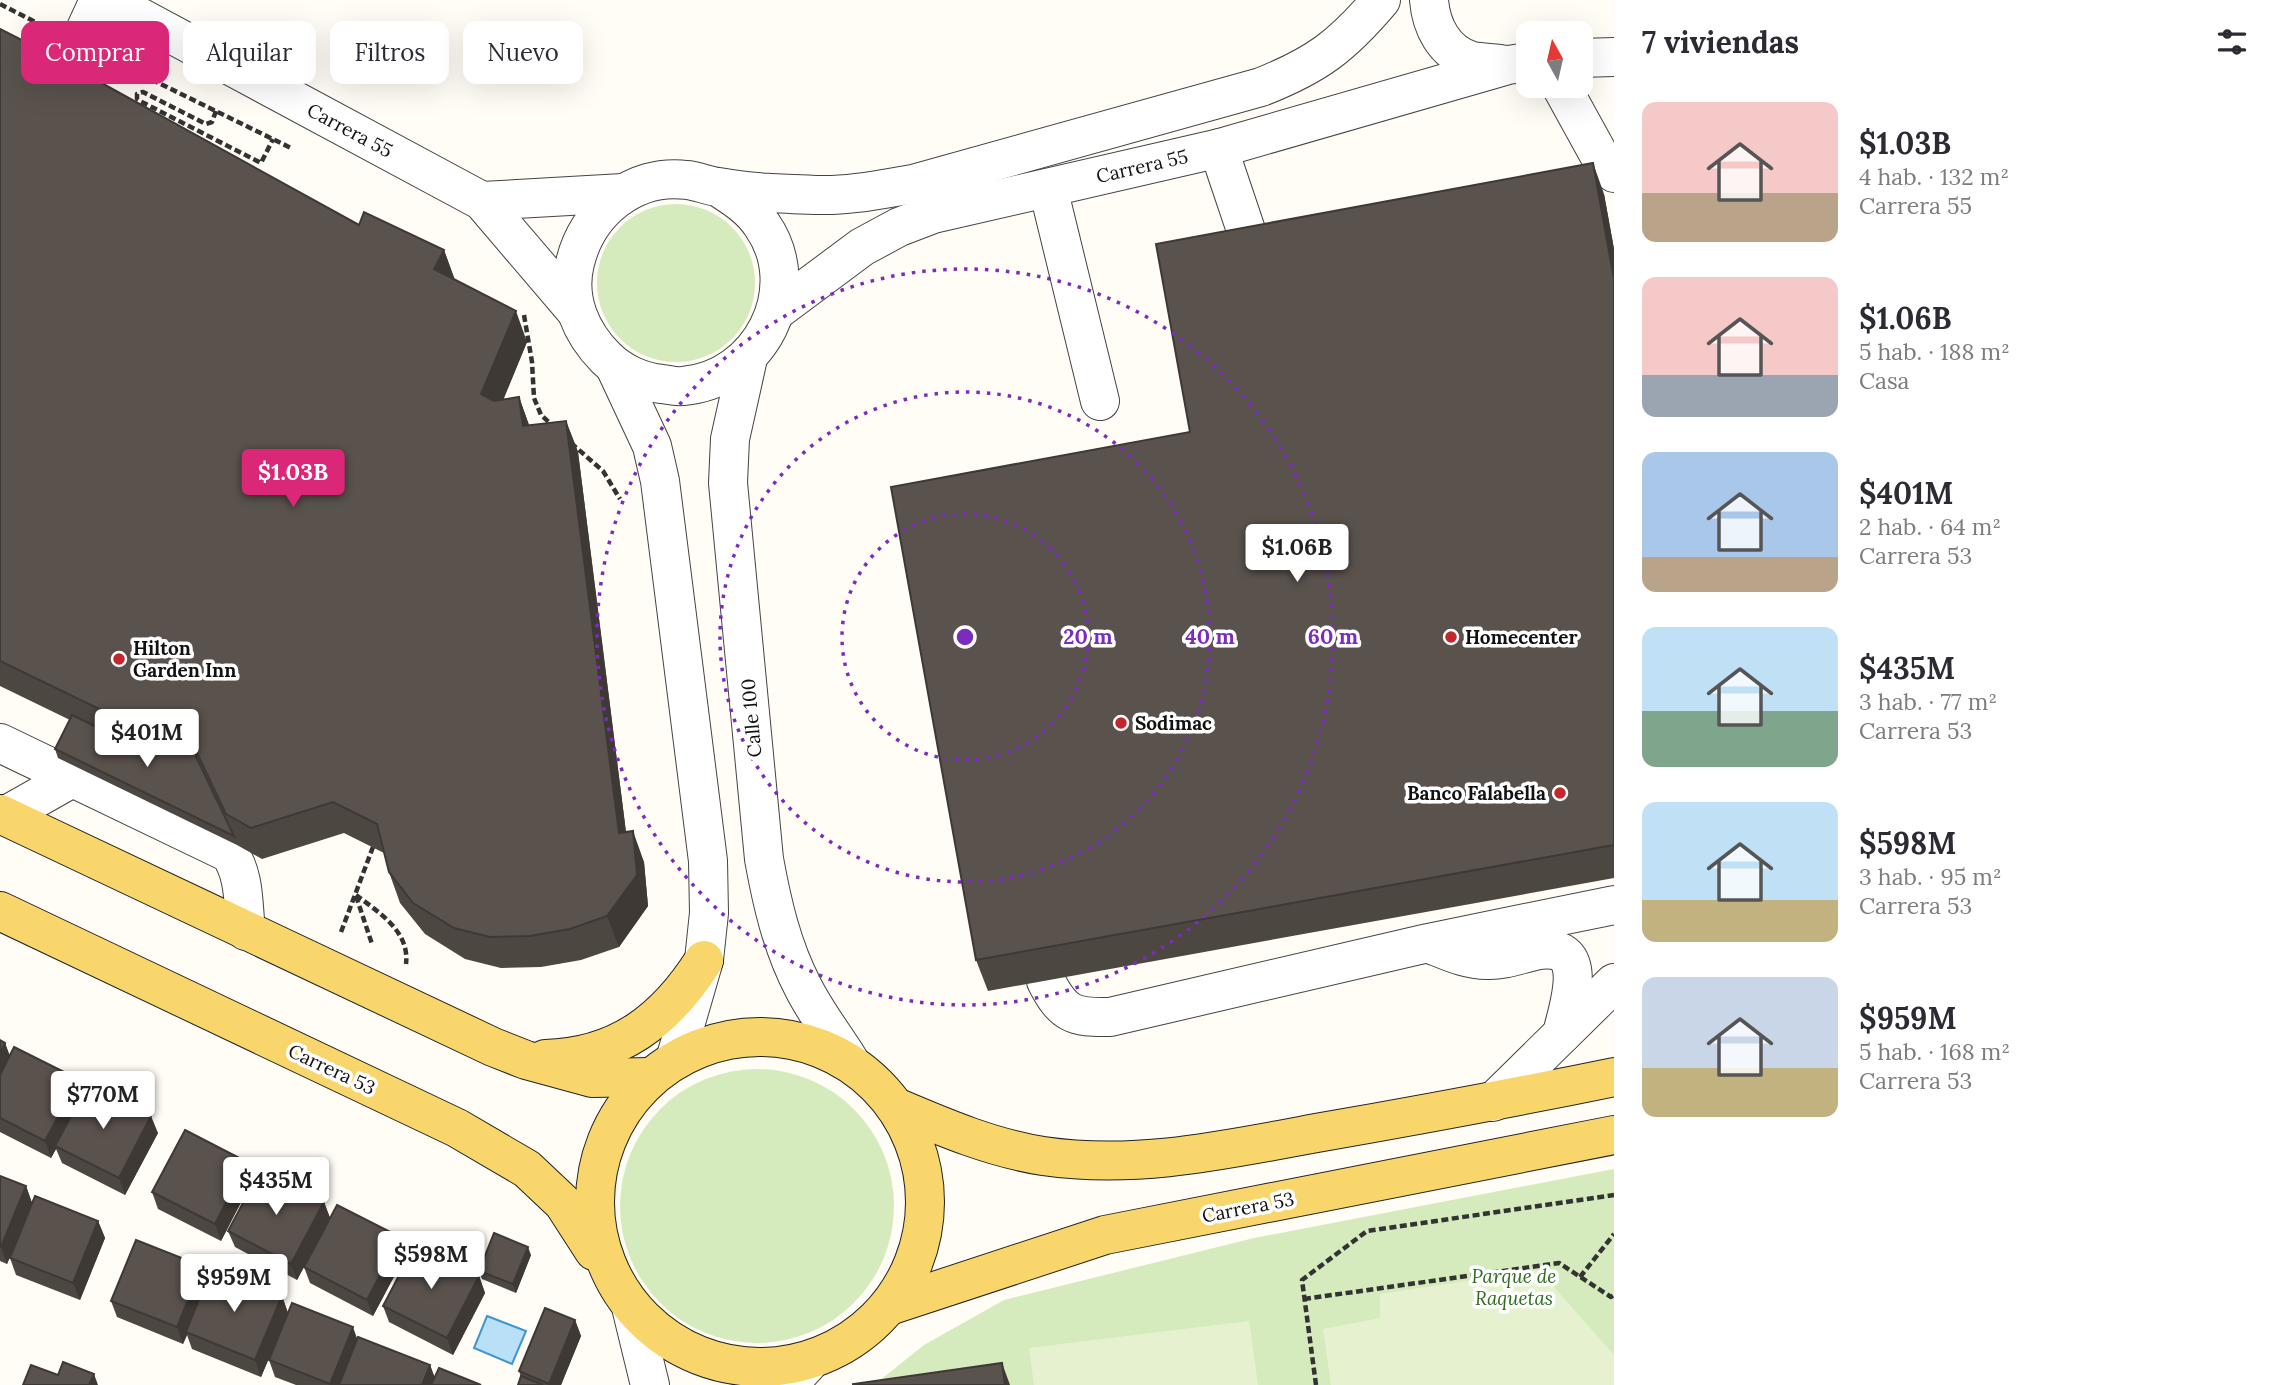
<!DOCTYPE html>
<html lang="es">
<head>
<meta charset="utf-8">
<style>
	:root { --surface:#fff; --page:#f2f2f3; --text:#2b2b33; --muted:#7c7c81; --accent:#db2777 }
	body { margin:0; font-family:Lora,serif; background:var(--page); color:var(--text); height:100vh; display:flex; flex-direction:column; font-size:26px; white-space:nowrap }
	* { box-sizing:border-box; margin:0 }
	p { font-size:23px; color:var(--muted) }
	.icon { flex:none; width:38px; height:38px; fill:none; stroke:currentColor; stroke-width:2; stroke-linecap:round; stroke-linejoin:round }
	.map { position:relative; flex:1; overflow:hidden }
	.details { display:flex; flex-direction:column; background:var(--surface); width:665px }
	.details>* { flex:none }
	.top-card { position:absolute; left:21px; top:21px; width:665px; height:63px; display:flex; gap:14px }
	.needle { width:46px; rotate:352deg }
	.fabs { position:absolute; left:1516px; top:21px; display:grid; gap:14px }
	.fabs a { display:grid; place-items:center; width:77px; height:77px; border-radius:14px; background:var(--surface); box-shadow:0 7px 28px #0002; font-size:35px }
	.price { position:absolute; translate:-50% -60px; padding:0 16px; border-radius:7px; background:#fff; color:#222; font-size:23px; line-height:46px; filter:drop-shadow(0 2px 4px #0008) }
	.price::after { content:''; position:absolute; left:50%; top:42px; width:21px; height:16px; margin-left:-10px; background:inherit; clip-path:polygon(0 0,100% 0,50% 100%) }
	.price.on { background:var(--accent); color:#fff }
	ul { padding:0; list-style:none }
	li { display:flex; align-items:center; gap:21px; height:175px; padding:0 28px }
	li span { display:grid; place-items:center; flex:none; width:196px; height:140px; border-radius:14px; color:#555 }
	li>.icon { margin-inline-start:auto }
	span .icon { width:84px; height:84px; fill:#fffc; stroke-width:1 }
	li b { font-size:30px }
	h2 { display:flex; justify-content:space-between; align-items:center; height:84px; padding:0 28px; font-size:30px }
	.tag { padding:0 24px; border-radius:14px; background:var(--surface); box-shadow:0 7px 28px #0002; font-size:24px; line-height:63px }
	.tag.on { background:var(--accent); color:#fff }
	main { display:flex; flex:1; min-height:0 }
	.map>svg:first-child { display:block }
	.green { fill:#d5ebbd }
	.pitch { fill:#e6f2cf }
	.water { fill:#b9e0f7; stroke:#3f96cf; stroke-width:2 }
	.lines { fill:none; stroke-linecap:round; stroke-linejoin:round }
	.minor-casing { stroke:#444; stroke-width:40 }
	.major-casing { stroke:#222; stroke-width:40 }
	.path { stroke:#333; stroke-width:4.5; stroke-dasharray:7 3.5; stroke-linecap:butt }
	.minor { stroke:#fff; stroke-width:38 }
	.major { stroke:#f9d66b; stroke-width:38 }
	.wall { fill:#4d4742 }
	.shaded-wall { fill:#3f3936 }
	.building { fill:#5a524d; stroke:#3f3936; stroke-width:2 }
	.ring { fill:none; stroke:#7b2cbf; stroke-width:3.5; stroke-dasharray:3.5 7 }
	.poi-dot { fill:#c4262e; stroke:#fff; stroke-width:2.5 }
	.labels { text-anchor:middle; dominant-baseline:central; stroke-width:7; stroke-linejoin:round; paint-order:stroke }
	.street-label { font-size:19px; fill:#111; stroke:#fff }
	.poi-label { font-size:19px; font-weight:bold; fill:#111; stroke:#fff; text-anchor:start }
	.park-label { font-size:19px; font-style:italic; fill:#2f6b1f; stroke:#fff }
	.centre { fill:#7b2cbf; stroke:#fff; stroke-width:3.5 }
	.ring-label { font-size:21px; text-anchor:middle; font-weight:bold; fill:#7b2cbf; stroke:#fff; stroke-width:7; stroke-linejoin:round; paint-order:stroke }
</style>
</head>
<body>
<main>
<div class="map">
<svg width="1614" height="1385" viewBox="0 0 1614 1385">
	<rect width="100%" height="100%" fill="#fffdf5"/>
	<g class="green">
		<circle cx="676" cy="283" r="79"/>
		<circle cx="757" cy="1206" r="137"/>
		<path d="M1614 1169V1385H874L924 1345 1004 1300 1254 1238Z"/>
	</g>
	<g class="pitch">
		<path d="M1539 1270 1614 1355V1385H1331L1323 1329 1380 1318V1294Z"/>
		<path d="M1249 1321 1258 1385H1034L1029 1348Z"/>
	</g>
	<path class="water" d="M487 1316 526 1331 512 1364 474 1348Z"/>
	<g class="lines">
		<defs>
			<g id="minor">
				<path d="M108 0 482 201 575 310"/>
				<path d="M1429 0C1431 26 1444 53 1472 61 1483 63 1495 63 1506 65"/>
				<path d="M1580 58 1614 57"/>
				<path d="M60 85 99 0"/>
				<path d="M1561 86 1604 164 1614 173"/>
				<path d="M1220 148 1225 168 1255 257"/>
				<path d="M718 187C735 198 751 208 762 225 807 289 760 380 683 386 677 387 669 385 662 384 642 382 621 373 606 358 581 333 566 299 575 263 587 212 633 173 687 180 698 181 708 186 718 187 750 193 786 194 818 195 850 196 882 189 913 184L1261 87C1317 65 1342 46 1381 0"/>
				<path d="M1048 188 1100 401"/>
				<path d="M482 201 623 193"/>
				<path d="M776 311 862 247 899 227 933 214 1220 148 1508 65 1528 62"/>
				<path d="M748 358 730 439 728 483 764 859C772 903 782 947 803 987 816 1013 834 1036 849 1060"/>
				<path d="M615 367 652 446 660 481 708 861 709 913 704 960 675 1060"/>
				<path d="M0 743 229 853C245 874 243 905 246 931"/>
				<path d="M5 816 72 778"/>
				<path d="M1430 944C1448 951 1466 960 1487 960 1505 961 1522 953 1540 950 1592 943 1568 1007 1562 1034"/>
				<path d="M1046 981C1063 1014 1073 1018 1110 1017L1428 943 1614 905"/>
				<path d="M1493 1102 1614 983"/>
				<path d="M631 1307 650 1385"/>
				<path d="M788 1385 811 1360"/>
			</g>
			<g id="major">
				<path d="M0 814 493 1047 526 1060 592 1078 651 1077"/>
				<path d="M0 911 457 1128 527 1169 563 1203 594 1251"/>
				<circle cx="760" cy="1202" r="165"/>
				<path d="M545 1059C619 1057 666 1020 704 960"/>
				<path d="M898 1108C945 1128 992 1148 1043 1156 1138 1170 1229 1149 1322 1132 1420 1115 1517 1097 1614 1077"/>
				<path d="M889 1306 1105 1235 1614 1135"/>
			</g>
		</defs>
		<use href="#minor" class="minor-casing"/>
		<use href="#major" class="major-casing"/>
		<g class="path">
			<path d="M0 4 43 26"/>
			<path d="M114 61 291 148"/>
			<path d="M216 111 212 122 206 124 143 92 137 94V99L140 101 261 163 273 139"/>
			<path d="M524 315 532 362 534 398 541 415 552 425"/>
			<path d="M571 443 603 471 620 499"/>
			<path d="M356 895C378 912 410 931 406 964"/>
			<path d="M356 896 372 944"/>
			<path d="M341 932 373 847"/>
			<path d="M1580 1277 1614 1234"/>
			<path d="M1304 1299 1559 1263 1611 1297 1614 1295"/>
			<path d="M1316 1385 1302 1280 1367 1231 1614 1195"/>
		</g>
		<use href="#minor" class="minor"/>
		<use href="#major" class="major"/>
	</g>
	<g class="wall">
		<path d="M0 29 359 225 444 250 455 280 527 342 503 399 519 397 529 425 566 421 578 452 626 832 644 862 648 906 619 947 581 960 541 967 501 968 465 959 425 934 400 903 389 872 384 853 344 833 262 859 237 845 58 758 55 749 70 720 0 686Z"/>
		<path d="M1604 194 1614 249V878L988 991 976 960 1190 432Z"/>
		<path d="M0 1040 5 1043 10 1056 78 1079 83 1094 158 1133 125 1195 62 1163 56 1149 51 1158 0 1132Z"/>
		<path d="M0 1176 26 1186 32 1203 7 1264 0 1261Z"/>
		<path d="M253 1179 221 1241 158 1209 152 1192Z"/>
		<path d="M324 1202 330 1218 406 1254 373 1316 310 1283 304 1267 297 1280 235 1247 228 1231Z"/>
		<path d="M98 1221 105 1238 80 1300 16 1275 10 1258Z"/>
		<path d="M531 1255 516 1293 482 1279 479 1271Z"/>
		<path d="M479 1276 485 1293 453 1355 389 1322 383 1306Z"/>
		<path d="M207 1280 282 1296 288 1313 261 1377 192 1349 187 1335 183 1344 117 1317 111 1301Z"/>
		<path d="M575 1320 581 1336 561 1385H518L521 1377 519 1371Z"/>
		<path d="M358 1340 430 1365 435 1378 481 1385H296L275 1377 269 1360Z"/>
	</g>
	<g class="shaded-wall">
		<path d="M1593 163 1604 194 1614 249V279Z"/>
		<path d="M444 250 455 281 434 269Z"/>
		<path d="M516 311 527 342 493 425 481 394Z"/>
		<path d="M519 397 530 428 523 426Z"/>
		<path d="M566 421 578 452 630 864 619 833Z"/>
		<path d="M633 831 644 862 648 906 619 947 607 916Z"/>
		<path d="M5 1043 11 1060 0 1081V1053Z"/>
		<path d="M78 1079 84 1096 55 1146 56 1149 51 1158 45 1141Z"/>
		<path d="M151 1116 158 1133 125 1195 119 1178Z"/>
		<path d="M247 1162 253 1179 221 1241 215 1224Z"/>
		<path d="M26 1186 32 1203 7 1264 1 1247Z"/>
		<path d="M324 1202 330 1218 297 1280 291 1264Z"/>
		<path d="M98 1221 105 1238 80 1300 73 1283Z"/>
		<path d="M400 1237 406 1254 373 1316 367 1300Z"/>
		<path d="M528 1247 531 1255 516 1293 513 1284Z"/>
		<path d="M202 1266 208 1283 186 1332 187 1335 183 1344 177 1327Z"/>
		<path d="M479 1276 485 1293 453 1355 447 1338Z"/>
		<path d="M282 1296 288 1313 261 1377 255 1360Z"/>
		<path d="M575 1320 581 1336 561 1385H550L549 1384Z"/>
		<path d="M353 1327 359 1344 342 1385H330Z"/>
		<path d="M1002 1363 1010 1385H1005Z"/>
		<path d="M430 1365 436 1382 435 1385H422Z"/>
		<path d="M94 1374 98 1385H89Z"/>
	</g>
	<g class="building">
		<path d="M0 29 49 54 359 225 364 212 444 250 434 269 516 311 481 394 494 401 519 397 523 426 566 421 619 833 633 831 637 875 607 916 570 929 530 936 490 937 454 928 413 903 389 872 377 824 333 802 251 828 226 814 179 715 161 724 146 728 132 725 0 661Z"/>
		<path d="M1593 163 1614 279V845L976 960 891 487 1190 432 1156 244Z"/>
		<path d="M72 715 140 748 154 750 169 747 187 738 234 836 55 749Z"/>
		<path d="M0 1040 5 1043 0 1053Z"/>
		<path d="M14 1047 78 1079 45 1141 0 1118V1075Z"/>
		<path d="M89 1083 151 1116 119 1178 55 1146Z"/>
		<path d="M185 1130 247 1162 215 1224 152 1192Z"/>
		<path d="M261 1169 324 1202 291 1264 228 1231Z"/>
		<path d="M0 1176 26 1186 1 1247 0 1246Z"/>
		<path d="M35 1196 98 1221 73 1283 10 1258Z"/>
		<path d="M337 1205 400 1237 367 1300 304 1267Z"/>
		<path d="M494 1233 528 1247 513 1284 479 1271Z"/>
		<path d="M136 1240 202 1266 177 1327 111 1301Z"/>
		<path d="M416 1243 479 1276 447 1338 383 1306Z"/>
		<path d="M212 1267 282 1296 255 1360 186 1332Z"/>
		<path d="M292 1303 353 1327 330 1384 269 1360Z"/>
		<path d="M545 1308 575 1320 549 1384 519 1371Z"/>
		<path d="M358 1337 430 1365 422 1385H339Z"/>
		<path d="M63 1362 94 1374 89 1385H23L31 1365 58 1375Z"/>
		<path d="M1002 1363 1005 1385H853V1384Z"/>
		<path d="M439 1368 481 1385H431Z"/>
		<path d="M521 1376 543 1385H518Z"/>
	</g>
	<g class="ring">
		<circle cx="965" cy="637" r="123"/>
		<circle cx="965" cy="637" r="245"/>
		<circle cx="965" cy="637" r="368"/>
	</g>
	<g class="poi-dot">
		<circle cx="1451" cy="637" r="7"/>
		<circle cx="119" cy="659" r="7"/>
		<circle cx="1121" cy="723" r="7"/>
		<circle cx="1560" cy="793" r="7"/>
	</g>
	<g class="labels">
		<g class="street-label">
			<text transform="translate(350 130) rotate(28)">Carrera 55</text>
			<text transform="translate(1142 166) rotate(-13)">Carrera 55</text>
			<text transform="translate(751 718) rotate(-95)">Calle 100</text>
			<text transform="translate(332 1069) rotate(25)">Carrera 53</text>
			<text transform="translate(1248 1207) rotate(-11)">Carrera 53</text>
		</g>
		<g class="poi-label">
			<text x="1465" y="637">Homecenter</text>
			<text x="133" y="648">Hilton<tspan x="133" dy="22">Garden Inn</tspan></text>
			<text x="1135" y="723">Sodimac</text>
			<text x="1546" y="793" text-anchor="end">Banco Falabella</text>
		</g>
		<g class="park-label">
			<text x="1514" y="1276">Parque de<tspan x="1514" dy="22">Raquetas</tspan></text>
		</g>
	</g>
	<circle cx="965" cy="637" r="10" class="centre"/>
	<g class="ring-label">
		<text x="1088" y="644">20 m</text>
		<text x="1210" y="644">40 m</text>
		<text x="1333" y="644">60 m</text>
	</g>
</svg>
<div class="fabs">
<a><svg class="needle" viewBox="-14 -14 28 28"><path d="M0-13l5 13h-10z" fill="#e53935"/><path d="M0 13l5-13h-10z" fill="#7c7c81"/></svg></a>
</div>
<b class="price on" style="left:293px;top:509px">$1.03B</b>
<b class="price" style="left:1297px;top:584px">$1.06B</b>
<b class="price" style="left:147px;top:769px">$401M</b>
<b class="price" style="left:103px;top:1131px">$770M</b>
<b class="price" style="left:276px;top:1217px">$435M</b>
<b class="price" style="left:431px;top:1291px">$598M</b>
<b class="price" style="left:234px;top:1314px">$959M</b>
<div class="top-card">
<a class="tag on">Comprar</a>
<a class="tag">Alquilar</a>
<a class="tag">Filtros</a>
<a class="tag">Nuevo</a>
</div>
</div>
<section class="details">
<h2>7 viviendas<svg class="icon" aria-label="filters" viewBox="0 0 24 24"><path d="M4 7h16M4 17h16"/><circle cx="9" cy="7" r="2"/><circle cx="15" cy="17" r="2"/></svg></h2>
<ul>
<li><span style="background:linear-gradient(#f6c9c9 65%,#b9a48a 0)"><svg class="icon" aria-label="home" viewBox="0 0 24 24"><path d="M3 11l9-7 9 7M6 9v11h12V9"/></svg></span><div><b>$1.03B</b><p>4 hab. · 132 m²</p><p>Carrera 55</p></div></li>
<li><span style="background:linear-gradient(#f6c9c9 70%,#9aa5b1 0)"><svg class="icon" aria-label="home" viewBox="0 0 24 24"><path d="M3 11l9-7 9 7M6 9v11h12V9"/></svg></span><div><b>$1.06B</b><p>5 hab. · 188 m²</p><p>Casa</p></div></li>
<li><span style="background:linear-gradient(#a9c7e8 75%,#b9a48a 0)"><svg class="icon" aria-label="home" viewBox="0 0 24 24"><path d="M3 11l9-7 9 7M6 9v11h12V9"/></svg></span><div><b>$401M</b><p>2 hab. · 64 m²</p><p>Carrera 53</p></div></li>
<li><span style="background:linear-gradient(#bfe0f5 60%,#7fa58c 0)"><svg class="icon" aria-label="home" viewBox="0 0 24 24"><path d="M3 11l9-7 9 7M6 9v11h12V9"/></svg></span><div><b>$435M</b><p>3 hab. · 77 m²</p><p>Carrera 53</p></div></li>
<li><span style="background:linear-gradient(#bfe0f5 70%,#c2b280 0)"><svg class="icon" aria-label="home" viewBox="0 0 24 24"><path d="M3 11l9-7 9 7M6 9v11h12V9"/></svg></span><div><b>$598M</b><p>3 hab. · 95 m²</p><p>Carrera 53</p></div></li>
<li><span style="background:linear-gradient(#c9d6e8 65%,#c2b280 0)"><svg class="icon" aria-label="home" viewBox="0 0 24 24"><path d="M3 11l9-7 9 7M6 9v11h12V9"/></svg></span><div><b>$959M</b><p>5 hab. · 168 m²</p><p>Carrera 53</p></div></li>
</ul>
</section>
</main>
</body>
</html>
